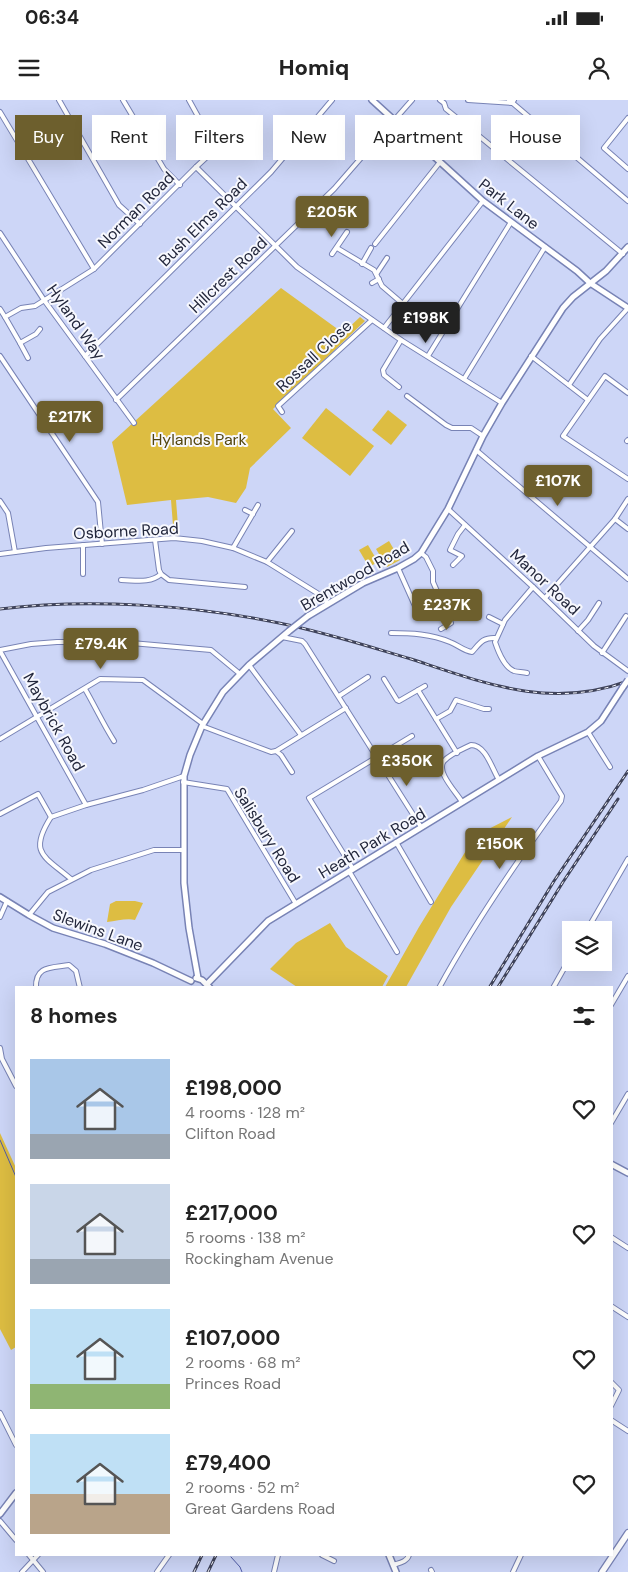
<!DOCTYPE html>
<html lang="en">
<head>
<meta charset="utf-8">
<style>
	:root { --surface:#fff; --page:#f2f2f2; --text:#222; --muted:#767676; --accent:#6d5f2d }
	body { margin:0; font-family:"DM Sans",sans-serif; background:var(--page); color:var(--text); height:100vh; display:flex; flex-direction:column; font-size:19px; white-space:nowrap }
	* { box-sizing:border-box; margin:0 }
	p { font-size:16px; color:var(--muted) }
	.icon { flex:none; width:28px; height:28px; fill:none; stroke:currentColor; stroke-width:2; stroke-linecap:round; stroke-linejoin:round }
	.map { position:relative; flex:1; overflow:hidden }
	.drawer { position:absolute; left:15px; top:886px; width:598px; height:570px; display:flex; flex-direction:column; background:var(--surface); border-radius:0px; box-shadow:0 5px 20px #0002 }
	.drawer>* { flex:none }
	.hud { position:absolute; left:15px; top:15px; width:599px; height:45px; display:flex; gap:10px }
	.controls { position:absolute; left:562px; top:821px; display:grid; gap:10px }
	.controls a { display:grid; place-items:center; width:50px; height:50px; border-radius:0px; background:var(--surface); box-shadow:0 5px 20px #0002; font-size:25px }
	.price { position:absolute; translate:-50% -42px; padding:0 11px; border-radius:5px; background:var(--accent); color:#fff; font-size:16px; line-height:32px; filter:drop-shadow(0 1px 2px #0008) }
	.price::after { content:''; position:absolute; left:50%; top:30px; width:15px; height:11px; margin-left:-8px; background:inherit; clip-path:polygon(0 0,100% 0,50% 100%) }
	.price.active { background:#222; color:#fff }
	ul { padding:0; list-style:none }
	li { display:flex; align-items:center; gap:15px; height:125px; padding:0 15px }
	li span { display:grid; place-items:center; flex:none; width:140px; height:100px; border-radius:0px; color:#555 }
	li>.icon { margin-inline-start:auto }
	span .icon { width:60px; height:60px; fill:#fffc; stroke-width:1 }
	li b { font-size:21px }
	h2 { display:flex; justify-content:space-between; align-items:center; height:60px; padding:0 15px; font-size:21px }
	.chip { padding:0 18px; border-radius:0px; background:var(--surface); box-shadow:0 5px 20px #0002; font-size:18px; line-height:45px }
	.chip.active { background:var(--accent); color:#fff }
	.status { display:flex; justify-content:space-between; align-items:center; height:35px; padding:0 25px; background:var(--surface); direction:ltr }
	.status svg { height:14px; fill:currentColor }
	header { display:flex; justify-content:space-between; align-items:center; height:65px; padding:0 15px; background:var(--surface); font-size:22px; font-weight:800 }
	.map>svg:first-child { display:block }
	.green { fill:#ddbd42 }
	.lines { fill:none; stroke-linecap:round; stroke-linejoin:round }
	.stream { stroke:#505ca8; stroke-width:1 }
	.street-casing { stroke:#7883b5; stroke-width:6 }
	.secondary-casing { stroke:#7883b5; stroke-width:8 }
	.primary-casing { stroke:#7883b5; stroke-width:8 }
	.street { stroke:#fff; stroke-width:4 }
	.secondary { stroke:#fff; stroke-width:5 }
	.primary { stroke:#fff; stroke-width:5.5 }
	.rail-casing { stroke:#3f435a; stroke-width:3 }
	.rail { stroke:#f7f8fe; stroke-width:1; stroke-dasharray:4; stroke-linecap:butt }
	.secondary-bridge-casing { stroke:#7883b5; stroke-width:8; stroke-linecap:butt }
	.secondary-bridge { stroke:#fff; stroke-width:5 }
	.labels { text-anchor:middle; dominant-baseline:central; stroke-width:4; stroke-linejoin:round; paint-order:stroke }
	.street-label { font-size:16px; fill:#23273c; stroke:#f7f8fe }
	.park-label { font-size:16px; fill:#54460f; stroke:#f7f8fe }
</style>
</head>
<body>
<div class="status"><b>06:34</b><svg viewBox="0 0 49 12"><path d="M0 12V9h3v3zM5 12V6h3v6zM10 12V3h3v9zM15 12V0h3v12zM26 1h20v11H26zM47 4h2v5h-2z"/></svg></div>
<header><svg class="icon" aria-label="menu" viewBox="0 0 24 24"><path d="M4 6h16M4 12h16M4 18h16"/></svg>Homiq<svg class="icon" aria-label="person" viewBox="0 0 24 24"><circle cx="12" cy="8" r="4"/><path d="M4 21q1-7 8-7t8 7"/></svg></header>
<div class="map">
<svg width="628" height="1472" viewBox="0 0 628 1472">
	<rect width="100%" height="100%" fill="#cdd6f7"/>
	<g class="green">
		<path d="M281 188 343 233 360 217 365 221 273 309 291 328 250 368 246 388 236 403 208 397 176 400 179 439 174 438 171 400 127 405 112 342Z"/>
		<path d="M326 308 374 346 350 376 302 338Z"/>
		<path d="M388 310 407 325 391 345 372 330Z"/>
		<path d="M389 441 400 460 387 467 376 449Z"/>
		<path d="M368 445 378 462 369 467 359 450Z"/>
		<path d="M512 717 451 807 406 887H385L419 827 475 736Z"/>
		<path d="M116 801H135L143 803 135 820C127 818 117 821 107 822L110 804Z"/>
		<path d="M330 823 346 847 388 876 382 887H297L270 869 296 843Z"/>
		<path d="M0 1033 16 1068V1247L11 1250 0 1229Z"/>
	</g>
	<g class="lines">
		<g class="stream">
			<path d="M0 1040 16 1077"/>
			<path d="M231 1457 240 1467 242 1472"/>
		</g>
		<defs>
			<g id="street">
				<path d="M59 0 119 105 140 124"/>
				<path d="M123 0 164 69 180 85"/>
				<path d="M189 0 216 49"/>
				<path d="M440 0 444 3 446 9 623 154"/>
				<path d="M468 0 512 3 514 0"/>
				<path d="M509 0 628 101"/>
				<path d="M0 12 94 169"/>
				<path d="M397 17 412 0"/>
				<path d="M628 18 604 48 628 69"/>
				<path d="M196 67 297 167 401 240 502 303"/>
				<path d="M0 133 44 200 134 323"/>
				<path d="M375 144 440 62"/>
				<path d="M337 148 374 170 382 186 403 204"/>
				<path d="M332 154 347 132"/>
				<path d="M362 164 371 148"/>
				<path d="M377 173 387 158"/>
				<path d="M372 183 379 179"/>
				<path d="M0 209 5 217"/>
				<path d="M384 228 483 101"/>
				<path d="M40 229 36 234 20 243 5 217 21 208 35 206 94 169 196 67 238 28"/>
				<path d="M20 243 28 258"/>
				<path d="M0 256 98 402 102 444"/>
				<path d="M85 256 271 72 332 0"/>
				<path d="M428 256 511 122"/>
				<path d="M531 256 588 300"/>
				<path d="M464 279 545 147"/>
				<path d="M569 285 600 239 628 208"/>
				<path d="M399 287 384 275 383 270 401 240"/>
				<path d="M628 293 605 276 563 336 628 379"/>
				<path d="M407 296 446 325 452 328H471L483 336"/>
				<path d="M116 300 334 89 394 20"/>
				<path d="M282 312 278 306 372 220"/>
				<path d="M627 341 628 340"/>
				<path d="M476 350 628 479"/>
				<path d="M0 401 8 413 15 452"/>
				<path d="M448 409 533 487 594 546 628 571"/>
				<path d="M245 410 253 414"/>
				<path d="M615 419 628 429"/>
				<path d="M155 440 159 470 161 474 169 480 245 487"/>
				<path d="M233 448 258 405"/>
				<path d="M421 453 426 457 433 471V482L451 523 441 529"/>
				<path d="M0 454 46 448 174 438 202 441 233 448 267 462 317 493 328 503"/>
				<path d="M267 462 292 431"/>
				<path d="M453 465 462 456 450 450 458 434 465 425"/>
				<path d="M398 468 415 506"/>
				<path d="M83 474V445"/>
				<path d="M121 480C134 480 150 484 161 474"/>
				<path d="M545 498 615 419 628 399"/>
				<path d="M489 517 503 524"/>
				<path d="M578 531 588 520 599 503"/>
				<path d="M391 533C411 533 431 534 450 542 458 545 464 551 472 552 480 543 483 537 496 538"/>
				<path d="M282 537 302 541 305 544 421 727"/>
				<path d="M0 550 31 544 57 542H120L211 550 240 574"/>
				<path d="M0 551 86 705"/>
				<path d="M602 553 626 516"/>
				<path d="M249 565 301 635"/>
				<path d="M527 573C523 572 517 572 514 571 504 567 498 551 495 542L505 520 533 487"/>
				<path d="M384 579 397 600 399 601 425 586"/>
				<path d="M85 589C95 606 103 624 114 641"/>
				<path d="M418 590 457 653"/>
				<path d="M339 596 368 577"/>
				<path d="M436 619 450 611 456 600 484 609H489"/>
				<path d="M202 626 271 652 276 651 281 655 292 672"/>
				<path d="M588 632 610 667"/>
				<path d="M0 639 100 579 143 580 203 624"/>
				<path d="M276 651 346 608"/>
				<path d="M183 682 227 689 296 804"/>
				<path d="M462 702C457 693 435 671 444 661 450 654 463 649 471 645 486 645 492 669 499 680"/>
				<path d="M0 714 38 694 51 717"/>
				<path d="M396 742 431 802"/>
				<path d="M353 769 309 698 412 636"/>
				<path d="M349 771 397 852"/>
				<path d="M71 779C44 756 28 753 51 717L86 705 143 690 184 676"/>
				<path d="M29 815 48 792 91 770 154 750H183"/>
				<path d="M0 817 7 801"/>
				<path d="M587 830 628 759"/>
				<path d="M36 888C35 865 52 868 69 865L76 871 80 888"/>
				<path d="M439 888C475 822 517 761 561 701L562 696 538 656"/>
				<path d="M553 888 571 856"/>
				<path d="M611 905 628 876"/>
				<path d="M0 948 2 959 16 986"/>
				<path d="M611 1023 628 994"/>
				<path d="M611 1137 628 1148"/>
				<path d="M611 1206 628 1217"/>
				<path d="M611 1282 619 1290 611 1306"/>
				<path d="M0 1313 16 1345"/>
				<path d="M611 1320 628 1331"/>
				<path d="M0 1421 16 1440"/>
				<path d="M29 1455 43 1472"/>
				<path d="M322 1455 334 1461"/>
				<path d="M393 1465C399 1463 407 1462 409 1455"/>
				<path d="M431 1470 432 1472"/>
				<path d="M22 1472 38 1455"/>
				<path d="M157 1472 169 1455"/>
				<path d="M274 1472 278 1455"/>
				<path d="M513 1472 521 1455"/>
			</g>
			<g id="secondary">
				<path d="M372 0 483 101 577 171 590 183 628 208"/>
				<path d="M308 516 363 483 398 468 414 459 421 453 448 409 483 336 502 303 563 208 573 197 606 171 628 147"/>
				<path d="M0 797 29 815 53 828 105 844 153 863 191 881"/>
				<path d="M196 878 202 880 210 888"/>
				<path d="M198 878 189 828 184 783V676L190 655 202 626 223 592 249 565 289 531"/>
				<path d="M207 884 268 821 538 656 588 632 601 621 623 587"/>
				<path d="M611 1064 628 1073"/>
				<path d="M0 1414 16 1393"/>
				<path d="M389 1455 396 1472"/>
			</g>
			<path id="primary" d="M602 1472 628 1433"/>
		</defs>
		<use href="#street" class="street-casing"/>
		<use href="#secondary" class="secondary-casing"/>
		<use href="#primary" class="primary-casing"/>
		<use href="#street" class="street"/>
		<use href="#secondary" class="secondary"/>
		<use href="#primary" class="primary"/>
		<defs>
			<g id="rail">
				<path d="M0 509C89 498 192 505 279 523 324 532 367 546 411 559 484 583 551 610 628 581"/>
				<path d="M498 887 563 782 618 699"/>
				<path d="M489 888 554 781 628 671"/>
				<path d="M194 1472 202 1455"/>
				<path d="M208 1472 216 1455"/>
			</g>
		</defs>
		<use href="#rail" class="rail-casing"/>
		<use href="#rail" class="rail"/>
		<defs>
			<g id="secondary-bridge">
				<path d="M289 531 308 516"/>
				<path d="M623 587 628 580"/>
			</g>
		</defs>
		<use href="#secondary-bridge" class="secondary-bridge-casing"/>
		<use href="#secondary-bridge" class="secondary-bridge"/>
	</g>
	<g class="labels">
		<g class="street-label">
			<text transform="translate(509 104) rotate(38)">Park Lane</text>
			<text transform="translate(136 110) rotate(-45)">Norman Road</text>
			<text transform="translate(203 122) rotate(-45)">Bush Elms Road</text>
			<text transform="translate(228 175) rotate(-44)">Hillcrest Road</text>
			<text transform="translate(76 222) rotate(55)">Hyland Way</text>
			<text transform="translate(314 256) rotate(-43)">Rossall Close</text>
			<text transform="translate(126 431) rotate(-3)">Osborne Road</text>
			<text transform="translate(355 476) rotate(-30)">Brentwood Road</text>
			<text transform="translate(545 482) rotate(43)">Manor Road</text>
			<text transform="translate(54 622) rotate(61)">Maybrick Road</text>
			<text transform="translate(267 735) rotate(58)">Salisbury Road</text>
			<text transform="translate(372 743) rotate(-31)">Heath Park Road</text>
			<text transform="translate(98 830) rotate(20)">Slewins Lane</text>
		</g>
		<g class="park-label">
			<text x="199" y="339">Hylands Park</text>
		</g>
	</g>
</svg>
<div class="controls">
<a><svg class="icon" aria-label="layers" viewBox="0 0 24 24"><path d="M12 4l9 5-9 5-9-5zM3 14l9 5 9-5"/></svg></a>
</div>
<b class="price" style="left:332px;top:138px">£205K</b>
<b class="price active" style="left:426px;top:244px">£198K</b>
<b class="price" style="left:70px;top:343px">£217K</b>
<b class="price" style="left:558px;top:407px">£107K</b>
<b class="price" style="left:447px;top:531px">£237K</b>
<b class="price" style="left:101px;top:570px">£79.4K</b>
<b class="price" style="left:407px;top:687px">£350K</b>
<b class="price" style="left:500px;top:770px">£150K</b>
<div class="hud">
<a class="chip active">Buy</a>
<a class="chip">Rent</a>
<a class="chip">Filters</a>
<a class="chip">New</a>
<a class="chip">Apartment</a>
<a class="chip">House</a>
</div>
<section class="drawer">
<h2>8 homes<svg class="icon" aria-label="filters" viewBox="0 0 24 24"><path d="M4 7h16M4 17h16"/><circle cx="9" cy="7" r="2"/><circle cx="15" cy="17" r="2"/></svg></h2>
<ul>
<li><span style="background:linear-gradient(#a9c7e8 75%,#9aa5b1 0)"><svg class="icon" aria-label="home" viewBox="0 0 24 24"><path d="M3 11l9-7 9 7M6 9v11h12V9"/></svg></span><div><b>£198,000</b><p>4 rooms · 128 m²</p><p>Clifton Road</p></div><svg class="icon" aria-label="heart" viewBox="0 0 24 24"><path d="M12 20l-8-8c-3-5 5-10 8-4 3-6 11-1 8 4z"/></svg></li>
<li><span style="background:linear-gradient(#c9d6e8 75%,#9aa5b1 0)"><svg class="icon" aria-label="home" viewBox="0 0 24 24"><path d="M3 11l9-7 9 7M6 9v11h12V9"/></svg></span><div><b>£217,000</b><p>5 rooms · 138 m²</p><p>Rockingham Avenue</p></div><svg class="icon" aria-label="heart" viewBox="0 0 24 24"><path d="M12 20l-8-8c-3-5 5-10 8-4 3-6 11-1 8 4z"/></svg></li>
<li><span style="background:linear-gradient(#bfe0f5 75%,#8fb573 0)"><svg class="icon" aria-label="home" viewBox="0 0 24 24"><path d="M3 11l9-7 9 7M6 9v11h12V9"/></svg></span><div><b>£107,000</b><p>2 rooms · 68 m²</p><p>Princes Road</p></div><svg class="icon" aria-label="heart" viewBox="0 0 24 24"><path d="M12 20l-8-8c-3-5 5-10 8-4 3-6 11-1 8 4z"/></svg></li>
<li><span style="background:linear-gradient(#bfe0f5 60%,#b9a48a 0)"><svg class="icon" aria-label="home" viewBox="0 0 24 24"><path d="M3 11l9-7 9 7M6 9v11h12V9"/></svg></span><div><b>£79,400</b><p>2 rooms · 52 m²</p><p>Great Gardens Road</p></div><svg class="icon" aria-label="heart" viewBox="0 0 24 24"><path d="M12 20l-8-8c-3-5 5-10 8-4 3-6 11-1 8 4z"/></svg></li>
</ul>
</section>
</div>
</body>
</html>
